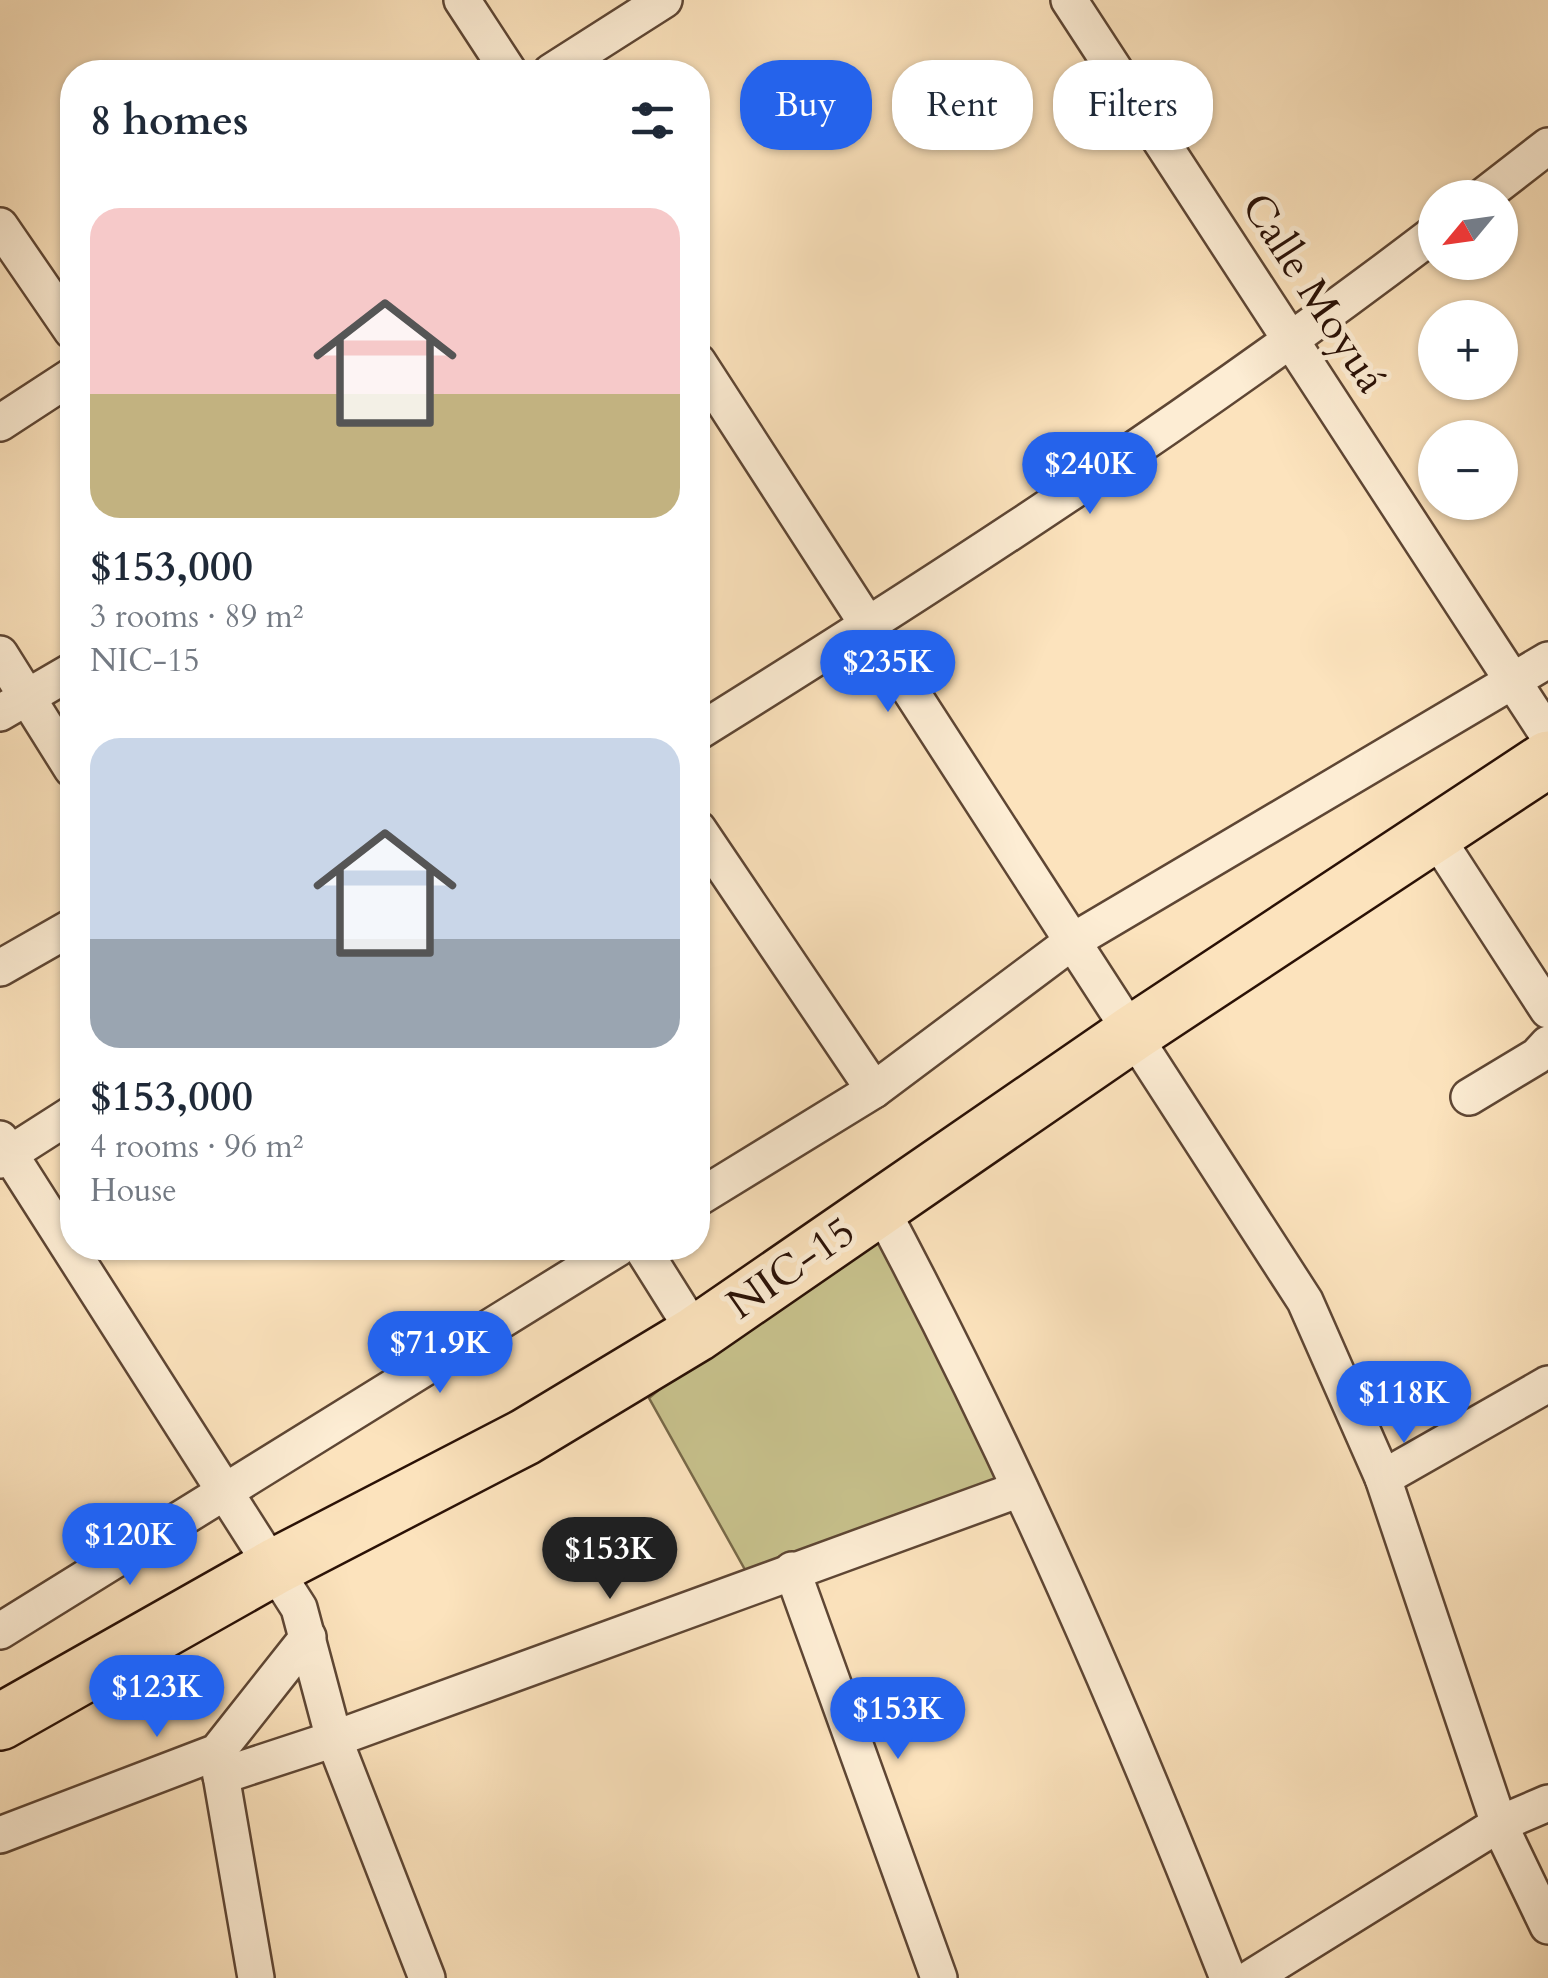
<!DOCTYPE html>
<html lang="en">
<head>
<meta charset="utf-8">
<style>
	:root { --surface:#fff; --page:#f6f6f7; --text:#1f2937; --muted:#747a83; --accent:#2563eb }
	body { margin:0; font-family:Cardo,serif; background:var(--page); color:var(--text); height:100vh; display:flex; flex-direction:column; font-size:38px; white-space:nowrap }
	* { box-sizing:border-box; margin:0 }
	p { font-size:32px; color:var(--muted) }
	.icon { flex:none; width:55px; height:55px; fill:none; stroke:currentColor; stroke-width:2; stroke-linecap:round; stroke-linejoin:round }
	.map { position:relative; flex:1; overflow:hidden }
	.sheet { position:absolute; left:60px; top:60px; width:650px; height:1200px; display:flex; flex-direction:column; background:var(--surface); border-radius:40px; box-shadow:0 2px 8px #0004 }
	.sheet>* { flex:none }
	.top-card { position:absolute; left:740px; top:60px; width:658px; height:90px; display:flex; gap:20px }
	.needle { width:65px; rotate:241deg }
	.tools { position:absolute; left:1418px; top:180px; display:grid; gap:20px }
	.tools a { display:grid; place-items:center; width:100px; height:100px; border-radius:50%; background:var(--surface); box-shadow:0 2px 8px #0004; font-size:50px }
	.price { position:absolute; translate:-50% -85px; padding:0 22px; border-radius:35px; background:var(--accent); color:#fff; font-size:32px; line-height:65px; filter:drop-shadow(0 2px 5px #0008) }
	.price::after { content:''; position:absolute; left:50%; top:60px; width:30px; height:22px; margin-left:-15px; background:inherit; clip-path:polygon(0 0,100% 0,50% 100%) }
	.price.current { background:#222; color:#fff }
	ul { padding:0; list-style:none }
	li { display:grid; align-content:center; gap:20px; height:530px; padding:0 30px }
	li span { display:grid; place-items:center; height:310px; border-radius:30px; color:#555 }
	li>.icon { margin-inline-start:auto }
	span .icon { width:180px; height:180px; fill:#fffc; stroke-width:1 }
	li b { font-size:42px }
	h2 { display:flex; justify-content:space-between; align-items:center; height:120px; padding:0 30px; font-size:42px }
	.tag { padding:0 35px; border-radius:40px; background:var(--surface); box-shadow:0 2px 8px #0004; font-size:35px; line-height:90px }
	.tag.current { background:var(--accent); color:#fff }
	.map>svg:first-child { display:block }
	.garden { fill:#c7c18c; stroke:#786949; stroke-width:2.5 }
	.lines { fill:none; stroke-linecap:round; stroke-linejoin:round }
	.street-casing { stroke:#5e4634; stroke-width:40 }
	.highway-casing { stroke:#2a1106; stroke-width:60 }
	.street { stroke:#fdedd4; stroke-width:35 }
	.highway { stroke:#fce3bd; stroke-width:55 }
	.labels { text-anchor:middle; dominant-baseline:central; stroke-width:10; stroke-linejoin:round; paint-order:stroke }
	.street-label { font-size:42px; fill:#2a1106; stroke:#fdedd4 }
</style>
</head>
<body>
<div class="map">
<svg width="1548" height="1978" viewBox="0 0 1548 1978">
	<rect width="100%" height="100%" fill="#fce3bd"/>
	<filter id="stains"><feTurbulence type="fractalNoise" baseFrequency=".002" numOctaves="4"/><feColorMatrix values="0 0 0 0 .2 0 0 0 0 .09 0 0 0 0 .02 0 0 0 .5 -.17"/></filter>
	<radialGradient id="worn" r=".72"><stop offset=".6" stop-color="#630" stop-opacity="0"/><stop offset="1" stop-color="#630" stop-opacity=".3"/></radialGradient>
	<path class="garden" d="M880 1207 1020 1489 753 1584 649 1398Z"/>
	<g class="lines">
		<defs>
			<g id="street">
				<path d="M462 0 509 72"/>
				<path d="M1069 0 1548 735"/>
				<path d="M551 72 664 0"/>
				<path d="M1481 198 1548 146"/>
				<path d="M0 226 72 331"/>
				<path d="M698 362 1305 1301 1383 1478 1499 1824 1548 1926"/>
				<path d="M0 423 72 376"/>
				<path d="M0 654 72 769"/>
				<path d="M0 713 72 671"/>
				<path d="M698 732C950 575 1199 413 1435 233"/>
				<path d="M698 829 874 1090"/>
				<path d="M1434 834 1548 1010"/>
				<path d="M0 968 72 927"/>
				<path d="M1469 1097 1537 1056 1548 1044"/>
				<path d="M0 1139 299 1608 334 1739 427 1978"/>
				<path d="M0 1160 72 1114"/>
				<path d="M698 1198 874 1090 1073 941 1548 660"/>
				<path d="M880 1207C1013 1456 1125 1715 1228 1978"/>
				<path d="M642 1248 696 1334"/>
				<path d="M1383 1478 1548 1384"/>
				<path d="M792 1570 939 1978"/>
				<path d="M0 1631 618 1248"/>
				<path d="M217 1752 256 1978"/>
				<path d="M221 1776 334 1739 1020 1489"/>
				<path d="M0 1835 217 1752 308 1637"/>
				<path d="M1251 1978 1499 1824 1548 1803"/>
			</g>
			<path id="highway" d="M0 1722 276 1566 525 1437 696 1334 1133 1033 1548 759"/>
		</defs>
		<use href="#street" class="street-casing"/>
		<use href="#highway" class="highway-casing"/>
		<use href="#street" class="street"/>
		<use href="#highway" class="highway"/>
	</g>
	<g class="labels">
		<g class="street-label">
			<text transform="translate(1314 293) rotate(57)">Calle Moyuá</text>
			<text transform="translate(791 1268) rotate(-35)">NIC-15</text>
		</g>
	</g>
	<rect width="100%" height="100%" filter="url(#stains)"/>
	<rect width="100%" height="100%" fill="url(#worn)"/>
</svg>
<div class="tools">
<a><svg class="needle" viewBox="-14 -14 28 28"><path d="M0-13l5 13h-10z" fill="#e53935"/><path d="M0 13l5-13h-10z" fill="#747a83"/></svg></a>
<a>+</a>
<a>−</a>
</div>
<b class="price" style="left:1090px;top:517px">$240K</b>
<b class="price" style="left:888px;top:715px">$235K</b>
<b class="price" style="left:440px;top:1396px">$71.9K</b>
<b class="price" style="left:1404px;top:1446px">$118K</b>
<b class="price" style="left:130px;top:1588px">$120K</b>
<b class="price current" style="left:610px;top:1602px">$153K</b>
<b class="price" style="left:157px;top:1740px">$123K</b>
<b class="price" style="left:898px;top:1762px">$153K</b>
<div class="top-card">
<a class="tag current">Buy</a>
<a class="tag">Rent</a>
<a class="tag">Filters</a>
</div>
<section class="sheet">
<h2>8 homes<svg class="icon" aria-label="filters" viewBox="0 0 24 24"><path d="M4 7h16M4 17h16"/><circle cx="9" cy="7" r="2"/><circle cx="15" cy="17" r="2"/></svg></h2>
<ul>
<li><span style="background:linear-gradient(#f6c9c9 60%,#c2b280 0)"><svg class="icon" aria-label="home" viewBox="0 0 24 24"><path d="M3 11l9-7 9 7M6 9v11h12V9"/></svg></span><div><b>$153,000</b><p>3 rooms · 89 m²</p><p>NIC-15</p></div></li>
<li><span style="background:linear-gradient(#c9d6e8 65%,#9aa5b1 0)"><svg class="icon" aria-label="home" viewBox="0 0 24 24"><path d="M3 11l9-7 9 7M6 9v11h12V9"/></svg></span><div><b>$153,000</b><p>4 rooms · 96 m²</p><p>House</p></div></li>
</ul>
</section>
</div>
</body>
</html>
